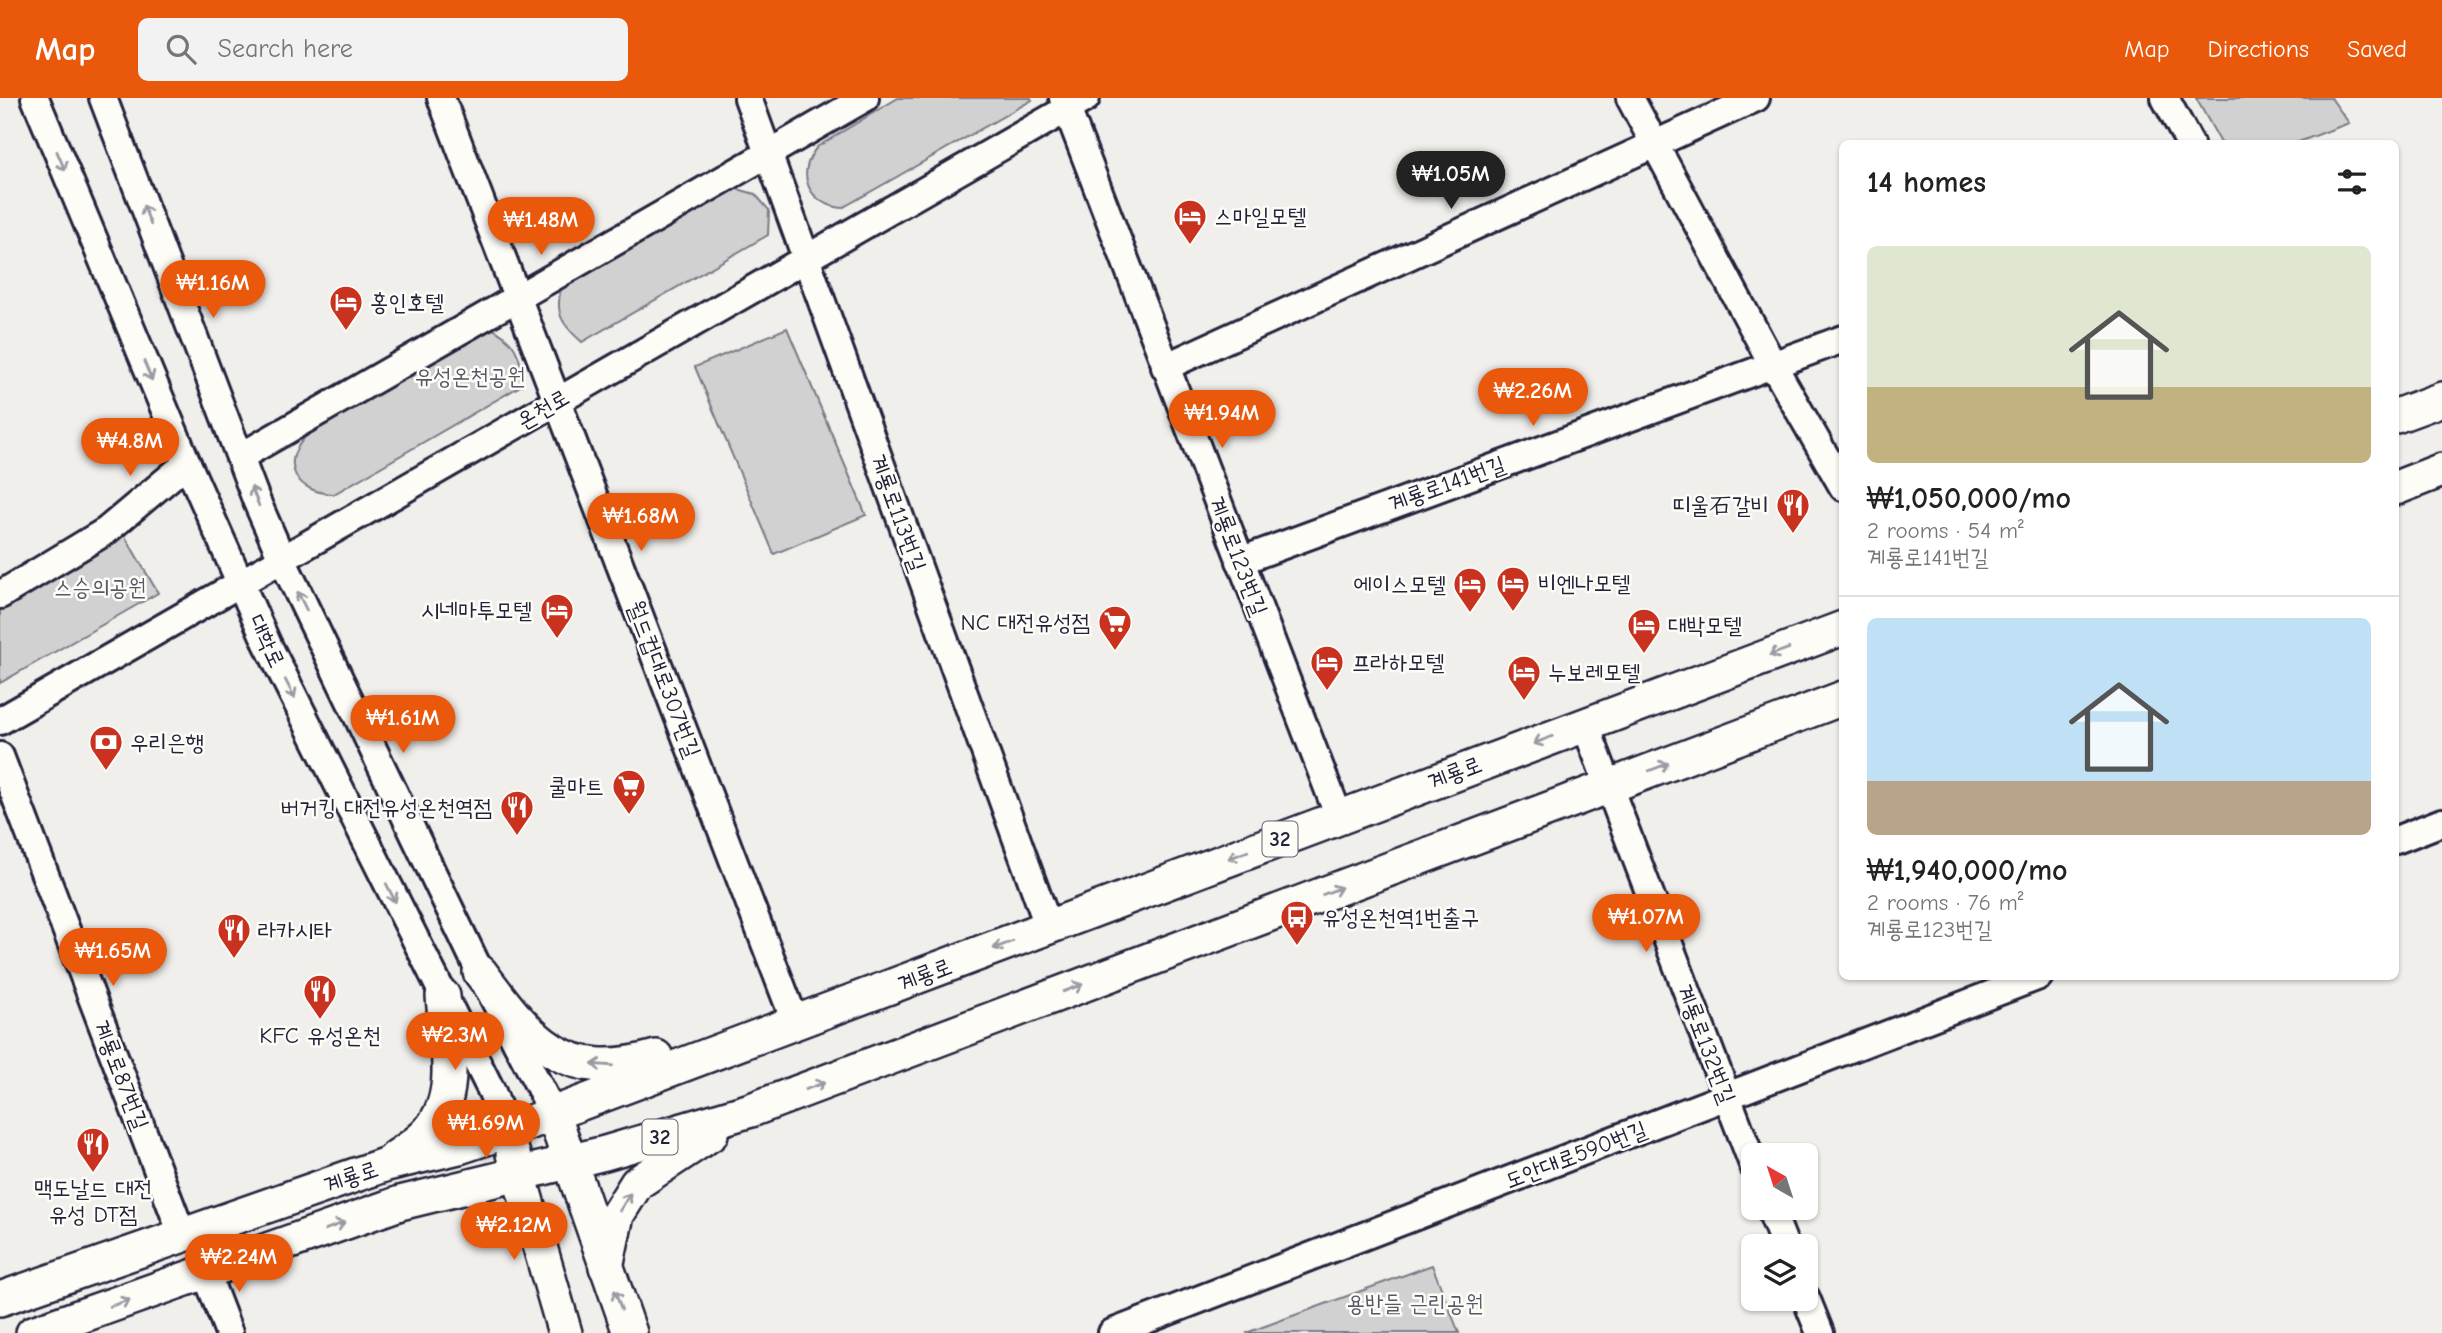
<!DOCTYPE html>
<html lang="en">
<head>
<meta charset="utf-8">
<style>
	:root { --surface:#fff; --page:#f2f2f2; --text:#222; --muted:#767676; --line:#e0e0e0; --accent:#ea580c }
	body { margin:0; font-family:"Comic Neue","LXGW WenKai TC","Poor Story",sans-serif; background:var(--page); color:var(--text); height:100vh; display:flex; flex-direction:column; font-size:26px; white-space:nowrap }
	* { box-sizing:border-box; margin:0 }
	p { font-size:23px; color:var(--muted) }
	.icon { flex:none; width:38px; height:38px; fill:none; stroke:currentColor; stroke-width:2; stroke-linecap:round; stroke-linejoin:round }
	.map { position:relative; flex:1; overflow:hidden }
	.panel { position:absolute; left:1839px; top:42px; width:560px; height:840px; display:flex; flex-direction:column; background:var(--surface); border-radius:10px; box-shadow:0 2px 5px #0004 }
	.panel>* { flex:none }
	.needle { width:46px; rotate:321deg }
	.buttons { position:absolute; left:1741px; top:1045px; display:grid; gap:14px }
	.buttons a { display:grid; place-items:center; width:77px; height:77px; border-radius:10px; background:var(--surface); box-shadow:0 2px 5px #0004; font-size:35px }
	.price { position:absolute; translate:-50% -60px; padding:0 16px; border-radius:24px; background:var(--accent); color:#fff; font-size:23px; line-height:46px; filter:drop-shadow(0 2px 4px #0008) }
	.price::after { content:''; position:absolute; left:50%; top:42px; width:21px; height:16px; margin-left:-10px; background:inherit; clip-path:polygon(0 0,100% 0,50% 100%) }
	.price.selected { background:#222; color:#fff }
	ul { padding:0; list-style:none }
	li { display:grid; align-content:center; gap:14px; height:371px; padding:0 28px }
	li+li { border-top:2px solid var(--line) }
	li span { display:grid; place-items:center; height:217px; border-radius:10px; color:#555 }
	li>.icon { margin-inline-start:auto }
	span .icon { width:126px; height:126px; fill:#fffc; stroke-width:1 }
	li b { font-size:30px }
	h2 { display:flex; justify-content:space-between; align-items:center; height:84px; padding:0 28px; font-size:30px }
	header { display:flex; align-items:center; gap:42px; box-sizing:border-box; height:98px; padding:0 35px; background:var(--accent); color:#fff }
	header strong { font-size:33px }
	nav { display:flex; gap:38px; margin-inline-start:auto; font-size:24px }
	.search { width:490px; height:63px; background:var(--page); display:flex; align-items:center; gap:18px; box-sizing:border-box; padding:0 24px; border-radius:10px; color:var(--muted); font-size:26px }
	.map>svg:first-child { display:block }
	.green { fill:#d2d1d1; stroke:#7a7a86; stroke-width:2 }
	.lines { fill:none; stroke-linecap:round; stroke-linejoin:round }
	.minor-casing { stroke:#22223b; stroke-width:32 }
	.major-casing { stroke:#22223b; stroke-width:38 }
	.minor { stroke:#fdfcf7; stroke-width:26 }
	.major { stroke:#fdfcf7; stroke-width:33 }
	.oneway { stroke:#9a9aa2 }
	.labels { text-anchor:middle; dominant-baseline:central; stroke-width:5; stroke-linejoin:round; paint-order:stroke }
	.shield { fill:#fdfcf7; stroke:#646373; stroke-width:2 }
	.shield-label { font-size:21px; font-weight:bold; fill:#22223b }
	.poi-label { font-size:23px; fill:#22223b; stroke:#fdfcf7; text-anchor:start }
	.park-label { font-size:23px; fill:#575768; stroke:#fdfcf7 }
	.street-label { font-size:23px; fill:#22223b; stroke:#fdfcf7 }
</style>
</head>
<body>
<header>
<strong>Map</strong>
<div class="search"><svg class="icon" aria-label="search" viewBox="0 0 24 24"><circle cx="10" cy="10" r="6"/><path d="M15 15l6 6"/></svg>Search here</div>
<nav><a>Map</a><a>Directions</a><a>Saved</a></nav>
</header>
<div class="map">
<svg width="2442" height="1235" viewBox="0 0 2442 1235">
	<rect width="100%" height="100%" fill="#f0efec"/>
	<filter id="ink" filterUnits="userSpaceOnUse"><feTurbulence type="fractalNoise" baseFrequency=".0143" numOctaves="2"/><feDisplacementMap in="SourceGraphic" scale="14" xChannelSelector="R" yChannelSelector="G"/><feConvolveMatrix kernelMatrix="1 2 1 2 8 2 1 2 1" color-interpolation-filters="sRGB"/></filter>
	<g filter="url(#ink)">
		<g class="green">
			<path d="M898 0H1031L1032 2 842 110C808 106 795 76 817 49Z"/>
			<path d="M2196 0H2331L2349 25 2296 45H2221Z"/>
			<path d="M730 89 755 96 769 112 768 137 582 244C559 224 554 213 563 183Z"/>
			<path d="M487 228C514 240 523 258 522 287L334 396C298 395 278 368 306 338Z"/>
			<path d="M787 230 866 417 774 456 695 269Z"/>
			<path d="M123 435 158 495 0 585V510Z"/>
			<path d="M1432 1167 1459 1235H1246Z"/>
		</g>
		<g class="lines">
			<defs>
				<g id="minor">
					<path d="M35 0 187 365 267 545 492 994 507 1033"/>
					<path d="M103 0 257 404 282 461 480 874 553 1015"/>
					<path d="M441 0 796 926"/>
					<path d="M748 0 1049 830"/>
					<path d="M1063 0 1339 719"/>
					<path d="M1630 0 1773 267 1843 389"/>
					<path d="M2165 0 2190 46"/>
					<path d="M1165 269 1756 0"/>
					<path d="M240 359 865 0"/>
					<path d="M1240 463 1843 241"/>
					<path d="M0 497 106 433 187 365"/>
					<path d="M0 623 1086 0"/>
					<path d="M1585 626 1754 1069"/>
					<path d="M0 658 183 1139"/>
					<path d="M2396 742 2442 724"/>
					<path d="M1770 1110 1785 1148"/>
					<path d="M206 1175 229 1235"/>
					<path d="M1806 1200 1820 1235"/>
					<path d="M1112 1235 2039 878"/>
				</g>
				<g id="major">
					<path d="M2396 318 2442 301"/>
					<path d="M2396 390 2442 372"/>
					<path d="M480 874C531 942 563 986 656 959"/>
					<path d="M553 1015 630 1235"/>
					<path d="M513 1056 565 1235"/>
					<path d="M395 1060C406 1052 420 1044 429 1033 461 997 446 942 443 898"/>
					<path d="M606 1169 617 1117 637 1085 711 1036"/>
					<path d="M0 1201 387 1066 459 1049 507 1033 1843 530"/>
					<path d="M33 1235 400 1105 605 1055 751 1012 1843 600"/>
				</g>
			</defs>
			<use href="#minor" class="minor-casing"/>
			<use href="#major" class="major-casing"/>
			<use href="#minor" class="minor"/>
			<use href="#major" class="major"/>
		</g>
		<defs><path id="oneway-shaft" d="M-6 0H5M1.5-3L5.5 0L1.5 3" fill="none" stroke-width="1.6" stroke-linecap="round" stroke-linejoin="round" transform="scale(1.75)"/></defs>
		<g class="oneway">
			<use href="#oneway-shaft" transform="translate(61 63) rotate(67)"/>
			<use href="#oneway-shaft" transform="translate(147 117) rotate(-111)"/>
			<use href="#oneway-shaft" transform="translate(148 273) rotate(67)"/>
			<use href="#oneway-shaft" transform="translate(255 398) rotate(-112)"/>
			<use href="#oneway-shaft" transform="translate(302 503) rotate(-116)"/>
			<use href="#oneway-shaft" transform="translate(1779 554) rotate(160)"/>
			<use href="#oneway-shaft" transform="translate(290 591) rotate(63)"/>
			<use href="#oneway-shaft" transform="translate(1543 642) rotate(159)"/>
			<use href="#oneway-shaft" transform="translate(1659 669) rotate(-21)"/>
			<use href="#oneway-shaft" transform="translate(1238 757) rotate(159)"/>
			<use href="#oneway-shaft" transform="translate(1332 793) rotate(-21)"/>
			<use href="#oneway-shaft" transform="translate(391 795) rotate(63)"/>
			<use href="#oneway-shaft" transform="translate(1003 847) rotate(159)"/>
			<use href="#oneway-shaft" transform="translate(1073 890) rotate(-21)"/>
			<use href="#oneway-shaft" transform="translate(602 967) rotate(-176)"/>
			<use href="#oneway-shaft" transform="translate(815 988) rotate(-21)"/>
			<use href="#oneway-shaft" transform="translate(625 1104) rotate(-59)"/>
			<use href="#oneway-shaft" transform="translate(335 1128) rotate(-20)"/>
			<use href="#oneway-shaft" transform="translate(618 1202) rotate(-110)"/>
			<use href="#oneway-shaft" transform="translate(120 1205) rotate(-19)"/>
		</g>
	</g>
	<defs>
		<symbol id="hotel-pin" viewBox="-11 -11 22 30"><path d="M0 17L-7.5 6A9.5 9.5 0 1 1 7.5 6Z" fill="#c8321e" stroke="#fdfcf7"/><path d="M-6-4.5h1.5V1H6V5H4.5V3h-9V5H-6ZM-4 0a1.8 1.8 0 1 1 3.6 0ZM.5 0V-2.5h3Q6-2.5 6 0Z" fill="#fff"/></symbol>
		<symbol id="restaurant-pin" viewBox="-11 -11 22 30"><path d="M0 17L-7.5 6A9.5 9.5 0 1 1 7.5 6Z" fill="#c8321e" stroke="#fdfcf7"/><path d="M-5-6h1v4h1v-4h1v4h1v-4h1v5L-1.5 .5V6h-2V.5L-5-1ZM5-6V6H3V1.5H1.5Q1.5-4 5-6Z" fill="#fff"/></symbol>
		<symbol id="supermarket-pin" viewBox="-11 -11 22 30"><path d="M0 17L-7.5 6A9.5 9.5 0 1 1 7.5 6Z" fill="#c8321e" stroke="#fdfcf7"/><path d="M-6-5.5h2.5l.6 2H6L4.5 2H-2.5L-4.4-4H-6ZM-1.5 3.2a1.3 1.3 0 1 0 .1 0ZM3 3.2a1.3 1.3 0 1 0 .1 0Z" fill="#fff"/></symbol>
		<symbol id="bank-pin" viewBox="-11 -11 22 30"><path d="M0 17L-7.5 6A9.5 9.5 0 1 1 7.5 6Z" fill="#c8321e" stroke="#fdfcf7"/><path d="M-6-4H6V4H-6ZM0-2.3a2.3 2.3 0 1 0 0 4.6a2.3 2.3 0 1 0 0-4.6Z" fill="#fff"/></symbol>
		<symbol id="bus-pin" viewBox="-11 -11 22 30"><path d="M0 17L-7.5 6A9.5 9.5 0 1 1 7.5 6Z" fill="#c8321e" stroke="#fdfcf7"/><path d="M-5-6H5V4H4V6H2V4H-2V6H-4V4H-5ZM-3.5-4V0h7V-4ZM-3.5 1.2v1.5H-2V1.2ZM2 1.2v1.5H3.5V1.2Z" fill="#fff"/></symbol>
	</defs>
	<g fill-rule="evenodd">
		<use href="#hotel-pin" x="1171" y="99" width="38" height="52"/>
		<use href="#hotel-pin" x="327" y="185" width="38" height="52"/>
		<use href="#restaurant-pin" x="1774" y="388" width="38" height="52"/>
		<use href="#hotel-pin" x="1494" y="466" width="38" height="52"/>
		<use href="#hotel-pin" x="1451" y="467" width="38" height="52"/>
		<use href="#hotel-pin" x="538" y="493" width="38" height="52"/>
		<use href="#supermarket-pin" x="1096" y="505" width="38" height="52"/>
		<use href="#hotel-pin" x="1625" y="508" width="38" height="52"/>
		<use href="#hotel-pin" x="1308" y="545" width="38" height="52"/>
		<use href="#hotel-pin" x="1505" y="555" width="38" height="52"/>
		<use href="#bank-pin" x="87" y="625" width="38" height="52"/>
		<use href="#supermarket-pin" x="610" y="669" width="38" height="52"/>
		<use href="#restaurant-pin" x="498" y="690" width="38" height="52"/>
		<use href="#bus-pin" x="1278" y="800" width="38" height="52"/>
		<use href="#restaurant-pin" x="215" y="813" width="38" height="52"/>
		<use href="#restaurant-pin" x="301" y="874" width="38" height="52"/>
		<use href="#restaurant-pin" x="74" y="1027" width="38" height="52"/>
	</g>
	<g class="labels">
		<g class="shield">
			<rect x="1262.5" y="723.5" width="35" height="35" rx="5"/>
			<rect x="642.5" y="1021.5" width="35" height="35" rx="5"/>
		</g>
		<g class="shield-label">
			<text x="1280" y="741">32</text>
			<text x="660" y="1039">32</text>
		</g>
		<g class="poi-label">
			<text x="1214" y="118">스마일모텔</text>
			<text x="370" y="204">홍인호텔</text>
			<text x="1769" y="407" text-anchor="end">띠울石갈비</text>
			<text x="1538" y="485">비엔나모텔</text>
			<text x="1446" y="486" text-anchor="end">에이스모텔</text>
			<text x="532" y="512" text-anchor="end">시네마투모텔</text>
			<text x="1090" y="524" text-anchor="end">NC 대전유성점</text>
			<text x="1668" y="527">대박모텔</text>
			<text x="1352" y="564">프라하모텔</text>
			<text x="1548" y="574">누보레모텔</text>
			<text x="130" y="644">우리은행</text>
			<text x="604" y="688" text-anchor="end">쿨마트</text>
			<text x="492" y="709" text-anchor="end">버거킹 대전유성온천역점</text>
			<text x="1322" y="819">유성온천역1번출구</text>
			<text x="258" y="832">라카시타</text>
			<text x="320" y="937" text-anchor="middle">KFC 유성온천</text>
			<text x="93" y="1090" text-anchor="middle">맥도날드 대전<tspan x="93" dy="26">유성 DT점</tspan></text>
		</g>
		<g class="park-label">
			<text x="470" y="278">유성온천공원</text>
			<text x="100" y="489">스승의공원</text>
			<text x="1415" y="1205">용반들 근린공원</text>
		</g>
		<g class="street-label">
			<text transform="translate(543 311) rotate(-30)">온천로</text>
			<text transform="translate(1447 386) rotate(-20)">계룡로141번길</text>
			<text transform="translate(898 415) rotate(70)">계룡로113번길</text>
			<text transform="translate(1238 458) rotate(69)">계룡로123번길</text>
			<text transform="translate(267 543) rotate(65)">대학로</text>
			<text transform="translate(664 581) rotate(69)">월드컵대로307번길</text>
			<text transform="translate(1455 675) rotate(-21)">계룡로</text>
			<text transform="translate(925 877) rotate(-21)">계룡로</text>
			<text transform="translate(1706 946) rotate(69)">계룡로132번길</text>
			<text transform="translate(121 977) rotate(69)">계룡로87번길</text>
			<text transform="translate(1576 1057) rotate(-21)">도안대로590번길</text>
			<text transform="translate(351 1079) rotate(-19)">계룡로</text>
		</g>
	</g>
</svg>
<div class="buttons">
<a><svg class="needle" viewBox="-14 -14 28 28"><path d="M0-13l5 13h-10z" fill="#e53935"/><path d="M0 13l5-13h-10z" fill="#767676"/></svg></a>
<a><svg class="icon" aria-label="layers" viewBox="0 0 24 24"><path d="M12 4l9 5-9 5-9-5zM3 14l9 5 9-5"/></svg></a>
</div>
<b class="price selected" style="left:1451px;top:113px">₩1.05M</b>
<b class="price" style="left:541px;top:159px">₩1.48M</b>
<b class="price" style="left:213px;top:222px">₩1.16M</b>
<b class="price" style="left:1533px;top:330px">₩2.26M</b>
<b class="price" style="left:1222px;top:352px">₩1.94M</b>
<b class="price" style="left:130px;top:380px">₩4.8M</b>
<b class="price" style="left:641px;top:455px">₩1.68M</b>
<b class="price" style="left:403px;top:657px">₩1.61M</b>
<b class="price" style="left:1646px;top:856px">₩1.07M</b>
<b class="price" style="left:113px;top:890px">₩1.65M</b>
<b class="price" style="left:455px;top:974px">₩2.3M</b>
<b class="price" style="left:486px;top:1062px">₩1.69M</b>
<b class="price" style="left:514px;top:1164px">₩2.12M</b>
<b class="price" style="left:239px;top:1196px">₩2.24M</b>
<section class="panel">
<h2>14 homes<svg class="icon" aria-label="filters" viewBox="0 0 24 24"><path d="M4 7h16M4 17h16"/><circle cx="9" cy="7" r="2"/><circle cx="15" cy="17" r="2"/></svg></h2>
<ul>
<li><span style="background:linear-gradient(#dfe7d0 65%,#c2b280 0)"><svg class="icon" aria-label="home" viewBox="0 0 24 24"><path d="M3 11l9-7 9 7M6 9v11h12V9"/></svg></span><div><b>₩1,050,000/mo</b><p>2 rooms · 54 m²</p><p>계룡로141번길</p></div></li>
<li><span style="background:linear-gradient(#bfe0f5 75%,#b9a48a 0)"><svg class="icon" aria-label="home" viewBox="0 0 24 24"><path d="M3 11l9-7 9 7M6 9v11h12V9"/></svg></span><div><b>₩1,940,000/mo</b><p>2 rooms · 76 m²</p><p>계룡로123번길</p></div></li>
</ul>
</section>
</div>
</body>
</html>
